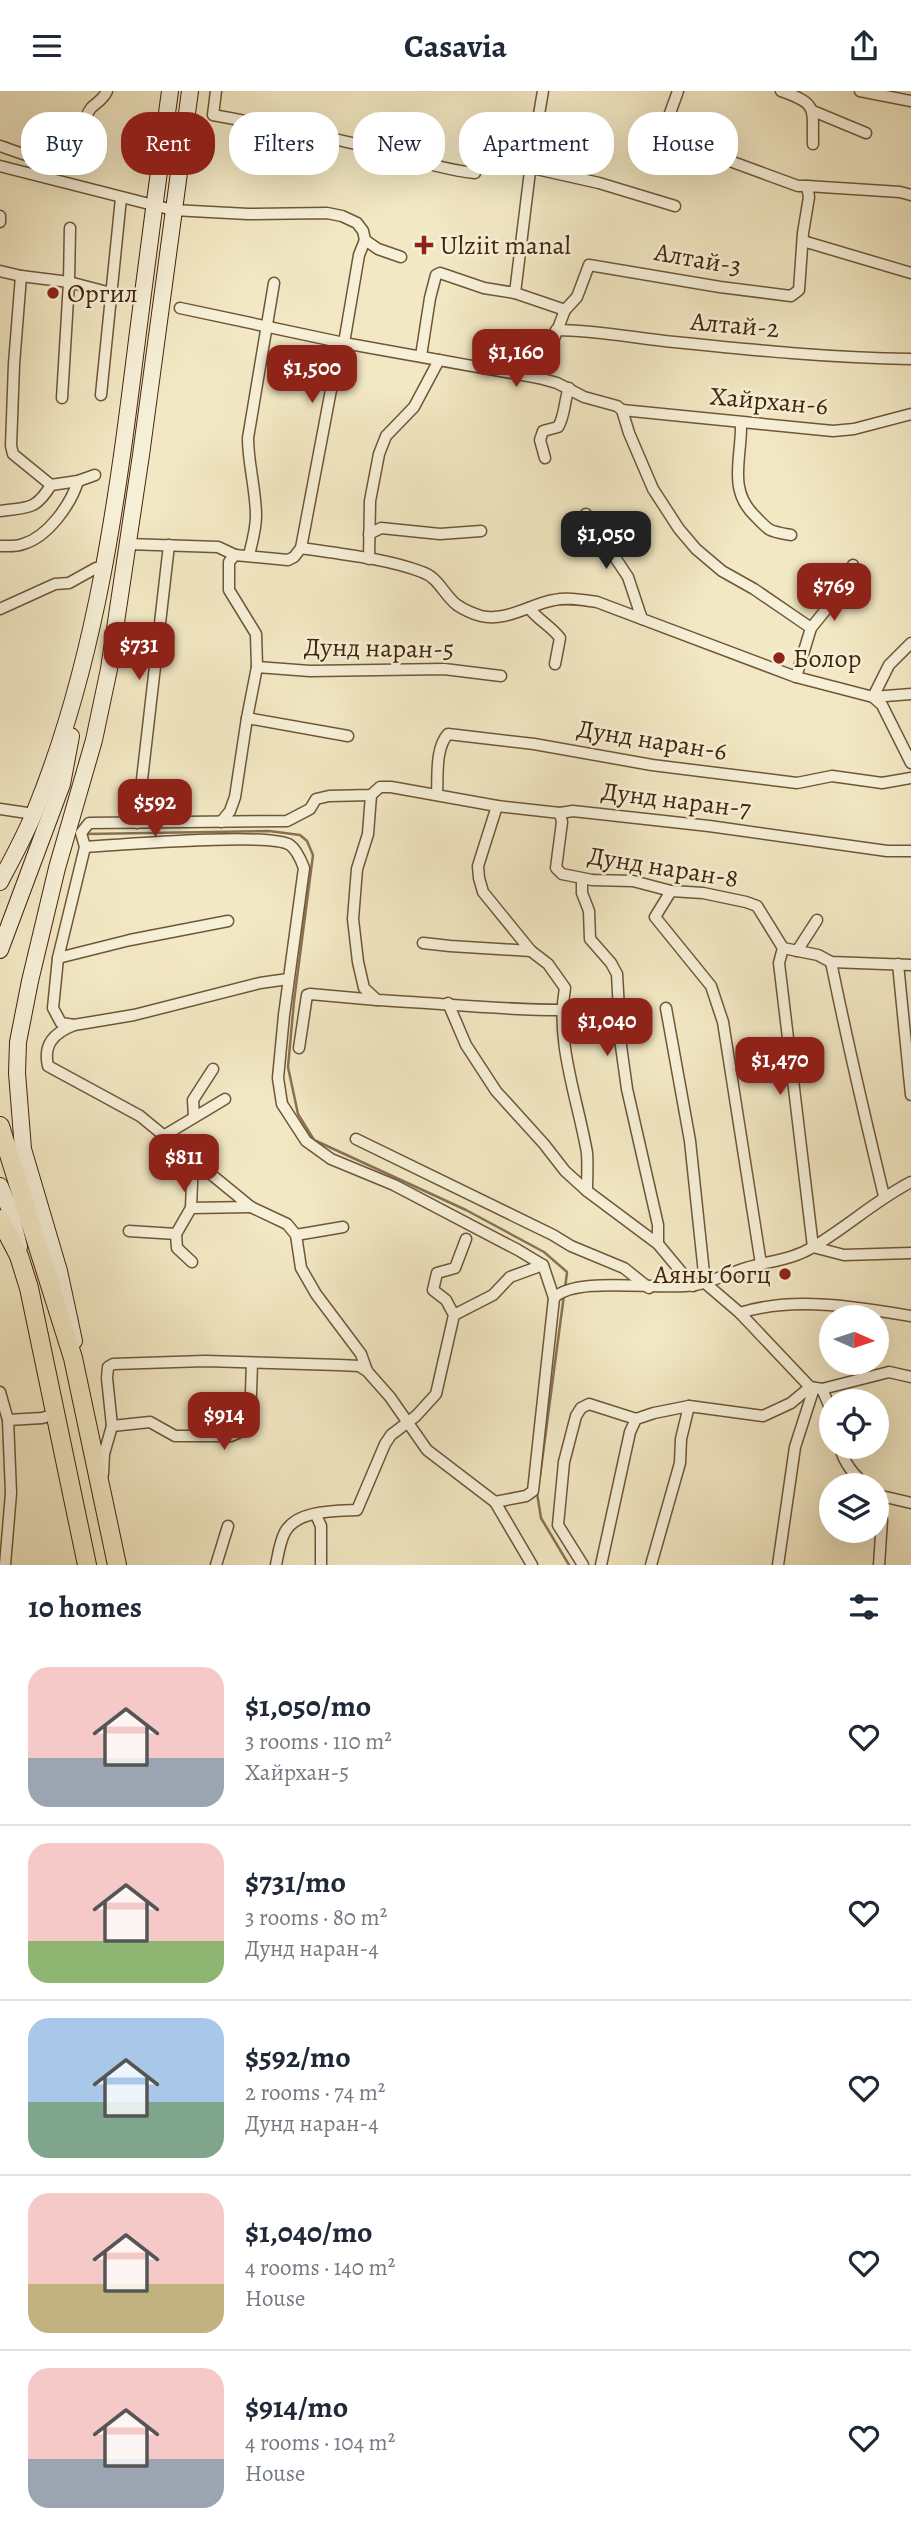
<!DOCTYPE html>
<html lang="en">
<head>
<meta charset="utf-8">
<style>
	:root { --surface:#fff; --page:#f2f2f3; --text:#1f2937; --muted:#747a83; --line:#e0e1e3; --accent:#8f2418 }
	body { margin:0; font-family:Alegreya,serif; background:var(--page); color:var(--text); height:100vh; display:flex; flex-direction:column; font-size:26px; white-space:nowrap }
	* { box-sizing:border-box; margin:0 }
	p { font-size:23px; color:var(--muted) }
	.icon { flex:none; width:38px; height:38px; fill:none; stroke:currentColor; stroke-width:2; stroke-linecap:round; stroke-linejoin:round }
	.map { position:relative; height:1474px; overflow:hidden }
	.sheet { display:flex; flex-direction:column; background:var(--surface); flex:1 }
	.sheet>* { flex:none }
	.hud { position:absolute; left:21px; top:21px; width:870px; height:63px; display:flex; gap:14px }
	.needle { width:46px; rotate:93deg }
	.controls { position:absolute; left:819px; top:1214px; display:grid; gap:14px }
	.controls a { display:grid; place-items:center; width:70px; height:70px; border-radius:50%; background:var(--surface); box-shadow:0 7px 28px #0002; font-size:35px }
	.price { position:absolute; translate:-50% -60px; padding:0 16px; border-radius:14px; background:var(--accent); color:#fff; font-size:23px; line-height:46px; filter:drop-shadow(0 2px 4px #0008) }
	.price::after { content:''; position:absolute; left:50%; top:42px; width:21px; height:16px; margin-left:-10px; background:inherit; clip-path:polygon(0 0,100% 0,50% 100%) }
	.price.active { background:#222; color:#fff }
	ul { padding:0; list-style:none }
	li { display:flex; align-items:center; gap:21px; height:175px; padding:0 28px }
	li+li { border-top:2px solid var(--line) }
	li span { display:grid; place-items:center; flex:none; width:196px; height:140px; border-radius:21px; color:#555 }
	li>.icon { margin-inline-start:auto }
	span .icon { width:84px; height:84px; fill:#fffc; stroke-width:1 }
	li b { font-size:30px }
	h2 { display:flex; justify-content:space-between; align-items:center; height:84px; padding:0 28px; font-size:30px }
	.tag { padding:0 24px; border-radius:28px; background:var(--surface); box-shadow:0 7px 28px #0002; font-size:24px; line-height:63px }
	.tag.active { background:var(--accent); color:#fff }
	header { display:flex; justify-content:space-between; align-items:center; height:91px; padding:0 28px; background:var(--surface); font-size:32px; font-weight:700 }
	.map>svg:first-child { display:block }
	.lines { fill:none; stroke-linecap:round; stroke-linejoin:round }
	.stream { stroke:#887254; stroke-width:2.5 }
	.minor-casing { stroke:#6f5639; stroke-width:13 }
	.secondary-casing { stroke:#43250b; stroke-width:18 }
	.primary-casing { stroke:#43250b; stroke-width:20 }
	.minor { stroke:#f7f0d8; stroke-width:10 }
	.secondary { stroke:#f7f0d8; stroke-width:16 }
	.primary { stroke:#f2e8c3; stroke-width:18 }
	.poi-dot { fill:#8f2418; stroke:#f7f0d8; stroke-width:2.5 }
	.labels { text-anchor:middle; dominant-baseline:central; stroke-width:5; stroke-linejoin:round; paint-order:stroke }
	.poi-label { font-size:26px; fill:#43250b; stroke:#f7f0d8; text-anchor:start }
	.street-label { font-size:26px; fill:#43250b; stroke:#f7f0d8 }
</style>
</head>
<body>
<header><svg class="icon" aria-label="menu" viewBox="0 0 24 24"><path d="M4 6h16M4 12h16M4 18h16"/></svg>Casavia<svg class="icon" aria-label="share" viewBox="0 0 24 24"><path d="M12 15V3M7 8l5-5 5 5M5 13v7h14v-7"/></svg></header>
<div class="map">
<svg width="911" height="1474" viewBox="0 0 911 1474">
	<rect width="100%" height="100%" fill="#f2e8c3"/>
	<filter id="stains"><feTurbulence type="fractalNoise" baseFrequency=".00286" numOctaves="4"/><feColorMatrix values="0 0 0 0 .2 0 0 0 0 .09 0 0 0 0 .02 0 0 0 .5 -.17"/></filter>
	<radialGradient id="worn" r=".72"><stop offset=".6" stop-color="#630" stop-opacity="0"/><stop offset="1" stop-color="#630" stop-opacity=".3"/></radialGradient>
	<g class="lines">
		<g class="stream">
			<path d="M86 743 269 740 300 744 307 750 313 764 294 910 288 976 298 1023 314 1049 466 1119 544 1161 567 1181 565 1198"/>
			<path d="M540 1385 564 1204"/>
			<path d="M537 1402 541 1427 569 1474"/>
		</g>
		<defs>
			<g id="minor">
				<path d="M216 0 213 24C268 34 322 44 376 58 410 67 440 78 475 82"/>
				<path d="M781 0C819 13 812 17 813 53"/>
				<path d="M860 0 911 10"/>
				<path d="M813 20 866 42"/>
				<path d="M0 55C18 61 67 81 82 70 82 57 82 28 91 17 97 11 103 9 107 0"/>
				<path d="M0 75 173 119 248 123 327 122 342 125 357 132 363 140 365 149"/>
				<path d="M532 77 599 92 675 115"/>
				<path d="M807 95 900 101 911 104"/>
				<path d="M0 131V125"/>
				<path d="M365 149 378 158 401 166"/>
				<path d="M803 150 911 182"/>
				<path d="M0 180 21 185 69 191 111 202"/>
				<path d="M21 185 14 273 11 355 13 363 51 394"/>
				<path d="M515 202 532 64 543 0"/>
				<path d="M180 217 344 252 539 287 557 292 584 306 617 315 622 319 629 342 653 398 679 438 696 458 722 480 754 498 811 537"/>
				<path d="M556 239C596 239 634 247 674 251 752 259 832 267 911 268"/>
				<path d="M421 265 430 207 436 184 440 182 484 197 515 202 565 219"/>
				<path d="M539 287 565 219 577 206 589 174 720 196 791 205 799 199 803 142 809 106 807 95H798L708 62 669 25 678 0"/>
				<path d="M101 304 121 107"/>
				<path d="M62 307 69 191 70 137"/>
				<path d="M622 319 833 340 854 338 911 323"/>
				<path d="M741 332C742 367 727 398 755 425 770 441 769 440 791 444"/>
				<path d="M545 367 540 349 543 340 558 336C565 325 564 310 569 297"/>
				<path d="M51 394 78 390 95 384"/>
				<path d="M0 420C28 416 35 420 51 394"/>
				<path d="M586 423 628 486 642 528"/>
				<path d="M369 443 381 437 440 443 481 440"/>
				<path d="M127 453 218 456 235 464"/>
				<path d="M0 455C8 455 16 456 23 453 48 446 71 413 78 390"/>
				<path d="M301 457C339 463 385 467 422 481 438 486 444 504 457 514 463 518 474 523 481 525 506 531 531 513 554 509 568 506 582 509 597 511L796 586 873 606 911 603"/>
				<path d="M249 464C252 452 256 438 256 425 256 399 248 373 248 347L274 192"/>
				<path d="M369 468 370 410 379 363 386 345 414 316 439 269"/>
				<path d="M529 517C538 529 551 535 560 547L555 573"/>
				<path d="M0 518 55 493 69 492 96 477"/>
				<path d="M257 576 310 580 444 578 501 585"/>
				<path d="M796 586 811 537 837 505 853 474"/>
				<path d="M873 606 882 614 911 672"/>
				<path d="M873 606 889 574 911 552"/>
				<path d="M247 627 348 645"/>
				<path d="M371 704 368 743 357 778 353 828 358 871 364 897 377 909C439 912 499 919 561 919"/>
				<path d="M437 704C438 686 435 657 448 643L534 653 652 674 797 692 832 685 882 692 911 687"/>
				<path d="M497 715 478 775 479 787 483 801 531 860 548 873 565 897C555 951 578 1009 587 1062 588 1074 587 1088 587 1100L658 1153 693 1195"/>
				<path d="M0 718 34 723"/>
				<path d="M560 722 562 731 556 777 562 783 592 789 633 790 671 800 703 802 746 811 757 815 783 857 818 864 831 871 911 874"/>
				<path d="M221 731 230 720 235 706 247 627 257 576 256 543 229 499V471L235 464 288 469 294 466 301 457 334 283 344 252 359 164 365 149"/>
				<path d="M137 732 169 454"/>
				<path d="M85 756 58 867 53 917 61 932 74 934 134 924 260 892 288 888"/>
				<path d="M582 788V802L589 820 590 848 611 872 617 883 621 955 627 998 658 1134V1153"/>
				<path d="M671 800 655 826 711 895 723 931 761 1173"/>
				<path d="M423 852 450 855 531 860"/>
				<path d="M783 857 779 872 813 1156 844 1164 911 1162"/>
				<path d="M797 860 817 829"/>
				<path d="M58 867 130 849 228 830"/>
				<path d="M831 871C847 949 865 1027 884 1105"/>
				<path d="M898 873 911 1004"/>
				<path d="M448 912 466 954 496 1000 544 1053 565 1080 587 1100"/>
				<path d="M666 917 690 1050 705 1192 740 1222 810 1296 822 1298 889 1281 911 1286"/>
				<path d="M74 934C54 942 43 953 48 975L140 1025 251 1116 287 1133 296 1144 301 1177 316 1203 361 1263 367 1280"/>
				<path d="M299 957 307 904 310 903 377 909"/>
				<path d="M194 1026 193 1009 213 978"/>
				<path d="M165 1044 225 1008"/>
				<path d="M356 1048 553 1144 571 1155 624 1177 649 1197"/>
				<path d="M191 1117 193 1067"/>
				<path d="M129 1140 176 1143 191 1117 251 1116"/>
				<path d="M176 1143 177 1157 192 1171"/>
				<path d="M296 1144 343 1136"/>
				<path d="M554 1207C576 1184 661 1200 695 1194 712 1191 729 1182 746 1177 769 1170 792 1169 813 1156 847 1136 876 1109 911 1091"/>
				<path d="M740 1222C792 1205 858 1216 911 1225"/>
				<path d="M454 1224 493 1204 510 1186 543 1174"/>
				<path d="M822 1298 831 1319"/>
				<path d="M0 1301 8 1329 42 1327 56 1323"/>
				<path d="M112 1335 150 1331 175 1345H231L240 1341 250 1330 252 1272"/>
				<path d="M840 1356C844 1373 854 1383 866 1395"/>
				<path d="M103 1383 104 1363 112 1335 107 1287 108 1276 113 1273 205 1270 339 1274 359 1275 367 1280 390 1306 427 1359 495 1411 526 1405 533 1400 554 1207 543 1174 518 1159 394 1094 331 1068 306 1050 282 1013 278 987 284 924 304 777C301 769 297 759 290 754 271 741 117 754 85 756L81 742 89 732 287 730 310 718 316 708 329 705 371 704 380 696H391L497 715 560 722 573 720 709 735 887 760H911"/>
				<path d="M877 1404 911 1412"/>
				<path d="M877 1409 882 1429 879 1474"/>
				<path d="M495 1411 532 1474"/>
				<path d="M316 1424 321 1435V1474"/>
				<path d="M5 1474 11 1402 8 1329"/>
				<path d="M216 1474 228 1435"/>
				<path d="M276 1474C278 1464 280 1450 285 1441 297 1419 335 1420 357 1419L385 1353 391 1344 416 1325 436 1303 454 1224 446 1209 433 1199 437 1182 455 1177 466 1148"/>
				<path d="M583 1474 558 1434 564 1371 576 1325 581 1317 589 1313 636 1328"/>
				<path d="M601 1474 630 1341 636 1328 654 1322 689 1315 763 1325 791 1312 810 1296"/>
				<path d="M651 1474 680 1372 681 1348 689 1315"/>
				<path d="M778 1474 795 1356 814 1297"/>
			</g>
			<g id="secondary">
				<path d="M0 791C12 768 25 745 35 720 97 569 118 403 138 241 148 161 159 80 170 0"/>
				<path d="M0 859 62 693 71 645"/>
				<path d="M0 1095 10 1119 19 1156"/>
				<path d="M74 1250 59 1180 23 1058 17 982 18 951 30 890 57 777 94 649 109 578 141 364 190 0"/>
			</g>
			<g id="primary">
				<path d="M0 1035 73 1267 117 1474"/>
				<path d="M0 1128 19 1165 29 1197 87 1474"/>
			</g>
		</defs>
		<use href="#minor" class="minor-casing"/>
		<use href="#secondary" class="secondary-casing"/>
		<use href="#primary" class="primary-casing"/>
		<use href="#minor" class="minor"/>
		<use href="#secondary" class="secondary"/>
		<use href="#primary" class="primary"/>
	</g>
	<g class="poi-dot">
		<path d="M420.5 143.5h7v7h7v7h-7v7h-7v-7h-7v-7h7z"/>
		<circle cx="53" cy="202" r="7"/>
		<circle cx="779" cy="567" r="7"/>
		<circle cx="785" cy="1183" r="7"/>
	</g>
	<g class="labels">
		<g class="poi-label">
			<text x="440" y="154">Ulziit manal</text>
			<text x="67" y="202">Оргил</text>
			<text x="793" y="567">Болор</text>
			<text x="771" y="1183" text-anchor="end">Аяны богц</text>
		</g>
		<g class="street-label">
			<text transform="translate(698 168) rotate(10)">Алтай-3</text>
			<text transform="translate(735 234) rotate(5)">Алтай-2</text>
			<text transform="translate(769 310) rotate(5)">Хайрхан-6</text>
			<text transform="translate(379 557) rotate(1)">Дунд наран-5</text>
			<text transform="translate(652 649) rotate(9)">Дунд наран-6</text>
			<text transform="translate(676 709) rotate(7)">Дунд наран-7</text>
			<text transform="translate(663 776) rotate(9)">Дунд наран-8</text>
		</g>
	</g>
	<rect width="100%" height="100%" filter="url(#stains)"/>
	<rect width="100%" height="100%" fill="url(#worn)"/>
</svg>
<div class="controls">
<a><svg class="needle" viewBox="-14 -14 28 28"><path d="M0-13l5 13h-10z" fill="#e53935"/><path d="M0 13l5-13h-10z" fill="#747a83"/></svg></a>
<a><svg class="icon" aria-label="locate" viewBox="0 0 24 24"><circle cx="12" cy="12" r="6"/><path d="M12 2v4M12 18v4M2 12h4M18 12h4"/></svg></a>
<a><svg class="icon" aria-label="layers" viewBox="0 0 24 24"><path d="M12 4l9 5-9 5-9-5zM3 14l9 5 9-5"/></svg></a>
</div>
<b class="price" style="left:516px;top:298px">$1,160</b>
<b class="price" style="left:312px;top:314px">$1,500</b>
<b class="price active" style="left:606px;top:480px">$1,050</b>
<b class="price" style="left:834px;top:532px">$769</b>
<b class="price" style="left:139px;top:591px">$731</b>
<b class="price" style="left:155px;top:748px">$592</b>
<b class="price" style="left:607px;top:967px">$1,040</b>
<b class="price" style="left:780px;top:1006px">$1,470</b>
<b class="price" style="left:184px;top:1103px">$811</b>
<b class="price" style="left:224px;top:1361px">$914</b>
<div class="hud">
<a class="tag">Buy</a>
<a class="tag active">Rent</a>
<a class="tag">Filters</a>
<a class="tag">New</a>
<a class="tag">Apartment</a>
<a class="tag">House</a>
</div>
</div>
<section class="sheet">
<h2>10 homes<svg class="icon" aria-label="filters" viewBox="0 0 24 24"><path d="M4 7h16M4 17h16"/><circle cx="9" cy="7" r="2"/><circle cx="15" cy="17" r="2"/></svg></h2>
<ul>
<li><span style="background:linear-gradient(#f6c9c9 65%,#9aa5b1 0)"><svg class="icon" aria-label="home" viewBox="0 0 24 24"><path d="M3 11l9-7 9 7M6 9v11h12V9"/></svg></span><div><b>$1,050/mo</b><p>3 rooms · 110 m²</p><p>Хайрхан-5</p></div><svg class="icon" aria-label="heart" viewBox="0 0 24 24"><path d="M12 20l-8-8c-3-5 5-10 8-4 3-6 11-1 8 4z"/></svg></li>
<li><span style="background:linear-gradient(#f6c9c9 70%,#8fb573 0)"><svg class="icon" aria-label="home" viewBox="0 0 24 24"><path d="M3 11l9-7 9 7M6 9v11h12V9"/></svg></span><div><b>$731/mo</b><p>3 rooms · 80 m²</p><p>Дунд наран-4</p></div><svg class="icon" aria-label="heart" viewBox="0 0 24 24"><path d="M12 20l-8-8c-3-5 5-10 8-4 3-6 11-1 8 4z"/></svg></li>
<li><span style="background:linear-gradient(#a9c7e8 60%,#7fa58c 0)"><svg class="icon" aria-label="home" viewBox="0 0 24 24"><path d="M3 11l9-7 9 7M6 9v11h12V9"/></svg></span><div><b>$592/mo</b><p>2 rooms · 74 m²</p><p>Дунд наран-4</p></div><svg class="icon" aria-label="heart" viewBox="0 0 24 24"><path d="M12 20l-8-8c-3-5 5-10 8-4 3-6 11-1 8 4z"/></svg></li>
<li><span style="background:linear-gradient(#f6c9c9 65%,#c2b280 0)"><svg class="icon" aria-label="home" viewBox="0 0 24 24"><path d="M3 11l9-7 9 7M6 9v11h12V9"/></svg></span><div><b>$1,040/mo</b><p>4 rooms · 140 m²</p><p>House</p></div><svg class="icon" aria-label="heart" viewBox="0 0 24 24"><path d="M12 20l-8-8c-3-5 5-10 8-4 3-6 11-1 8 4z"/></svg></li>
<li><span style="background:linear-gradient(#f6c9c9 65%,#9aa5b1 0)"><svg class="icon" aria-label="home" viewBox="0 0 24 24"><path d="M3 11l9-7 9 7M6 9v11h12V9"/></svg></span><div><b>$914/mo</b><p>4 rooms · 104 m²</p><p>House</p></div><svg class="icon" aria-label="heart" viewBox="0 0 24 24"><path d="M12 20l-8-8c-3-5 5-10 8-4 3-6 11-1 8 4z"/></svg></li>
</ul>
</section>
</body>
</html>
